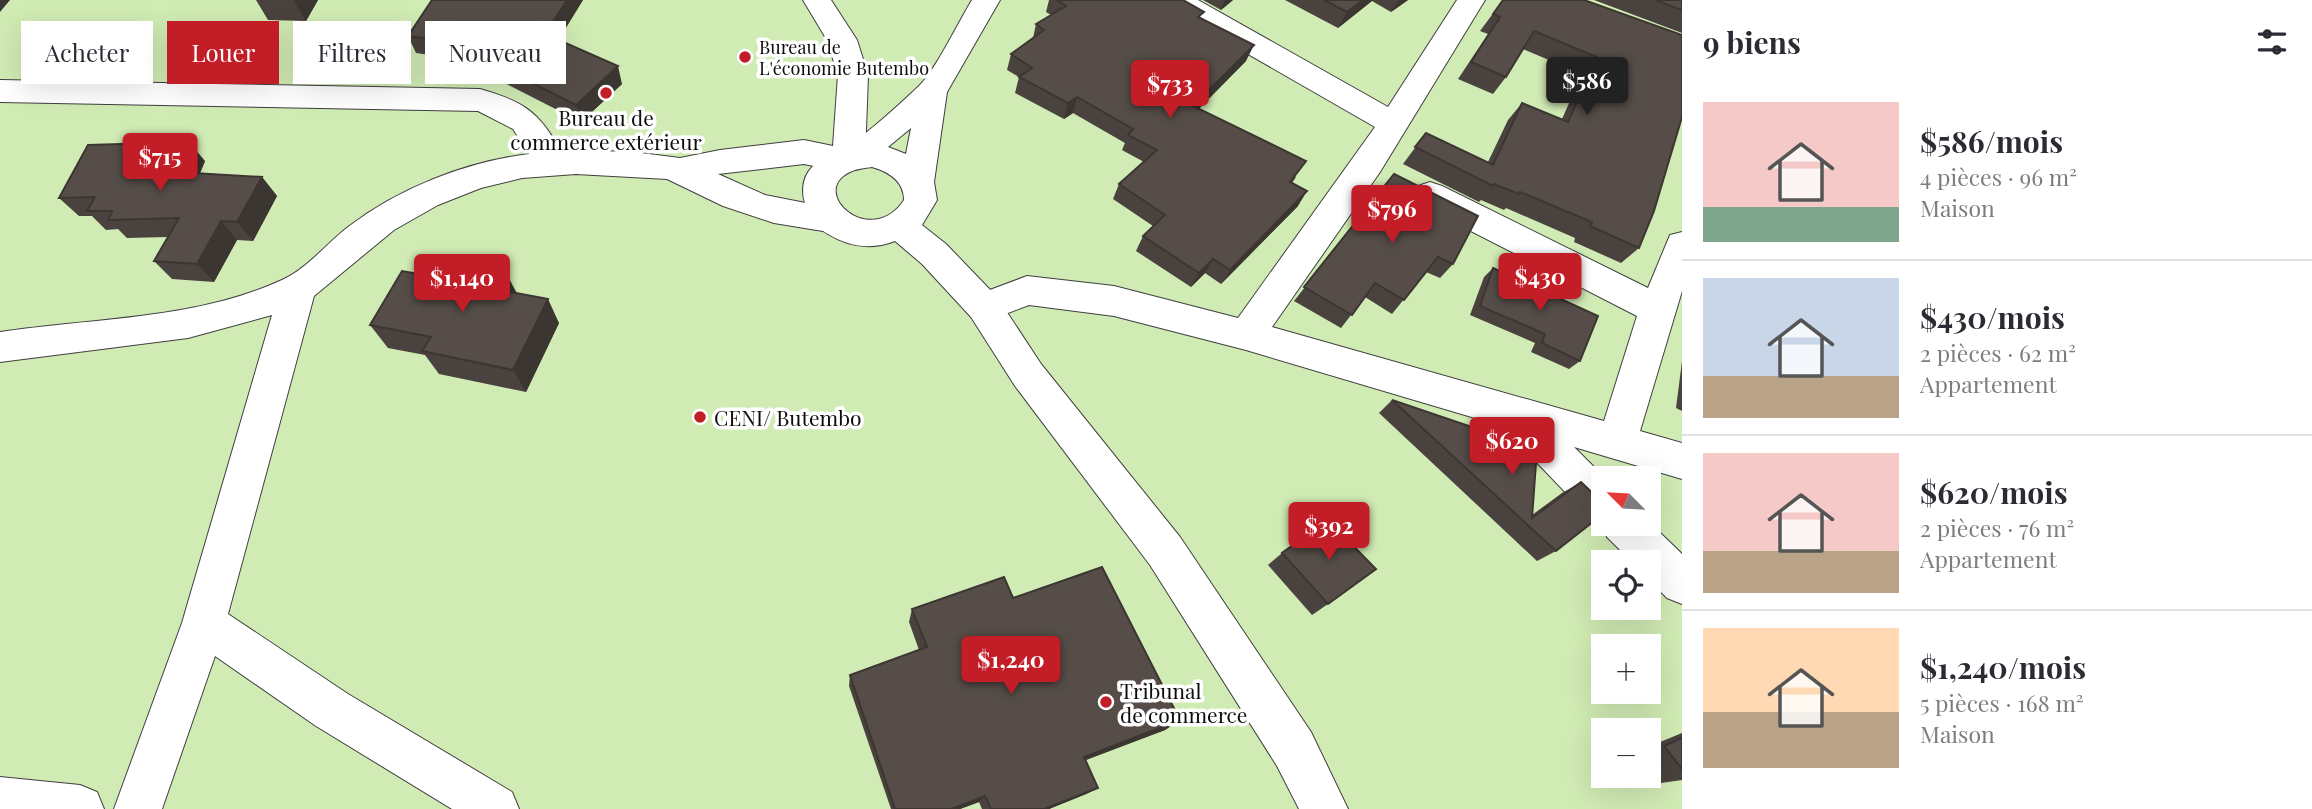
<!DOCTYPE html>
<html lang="fr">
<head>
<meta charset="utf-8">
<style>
	:root { --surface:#fff; --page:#f7f7f7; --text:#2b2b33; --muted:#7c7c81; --line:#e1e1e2; --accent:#c31e27 }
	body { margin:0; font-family:"Playfair Display",serif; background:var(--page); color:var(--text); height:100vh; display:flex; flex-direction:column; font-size:26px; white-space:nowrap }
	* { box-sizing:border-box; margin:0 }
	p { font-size:23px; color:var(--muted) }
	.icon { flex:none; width:38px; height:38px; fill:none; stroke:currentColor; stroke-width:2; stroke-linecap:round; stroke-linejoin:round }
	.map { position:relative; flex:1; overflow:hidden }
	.details { display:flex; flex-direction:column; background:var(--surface); width:630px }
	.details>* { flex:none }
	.banner { position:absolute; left:21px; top:21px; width:665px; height:63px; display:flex; gap:14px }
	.needle { width:46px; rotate:294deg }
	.fabs { position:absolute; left:1591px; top:466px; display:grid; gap:14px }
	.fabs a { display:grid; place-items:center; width:70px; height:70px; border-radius:0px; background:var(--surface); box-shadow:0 7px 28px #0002; font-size:35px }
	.price { position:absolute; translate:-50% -60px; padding:0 16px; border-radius:7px; background:var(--accent); color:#fff; font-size:23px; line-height:46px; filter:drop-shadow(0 2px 4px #0008) }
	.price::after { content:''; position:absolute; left:50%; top:42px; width:21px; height:16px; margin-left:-10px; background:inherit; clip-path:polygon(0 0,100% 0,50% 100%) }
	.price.active { background:#222; color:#fff }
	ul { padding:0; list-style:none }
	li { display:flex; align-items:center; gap:21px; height:175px; padding:0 21px }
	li+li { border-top:2px solid var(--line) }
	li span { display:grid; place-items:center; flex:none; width:196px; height:140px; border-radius:0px; color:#555 }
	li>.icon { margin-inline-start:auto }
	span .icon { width:84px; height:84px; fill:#fffc; stroke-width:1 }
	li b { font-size:30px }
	h2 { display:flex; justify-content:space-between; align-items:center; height:84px; padding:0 21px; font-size:30px }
	.chip { padding:0 24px; border-radius:0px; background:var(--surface); box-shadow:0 7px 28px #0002; font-size:24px; line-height:63px }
	.chip.active { background:var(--accent); color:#fff }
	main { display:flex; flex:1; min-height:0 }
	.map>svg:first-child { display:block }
	.green { fill:#d1ebb4; fill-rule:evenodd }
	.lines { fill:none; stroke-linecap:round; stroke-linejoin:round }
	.minor-casing { stroke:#3f3f3f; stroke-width:2 }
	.tertiary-casing { stroke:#3f3f3f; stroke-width:2 }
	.minor { fill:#fff; fill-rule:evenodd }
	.tertiary { fill:#fff; fill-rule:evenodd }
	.wall { fill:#4a423e }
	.shaded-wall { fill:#3c3632 }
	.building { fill:#564d48; stroke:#3c3632; stroke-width:2 }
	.poi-dot { fill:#c31e27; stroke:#fff; stroke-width:2.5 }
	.labels { text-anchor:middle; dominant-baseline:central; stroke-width:7; stroke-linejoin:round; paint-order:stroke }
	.far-poi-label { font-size:18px; fill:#0c0c0c; stroke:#fff; text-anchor:start }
	.poi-label { font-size:21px; fill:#0c0c0c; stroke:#fff; text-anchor:start }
</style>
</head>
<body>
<main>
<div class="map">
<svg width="1682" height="809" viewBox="0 0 1682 809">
	<rect width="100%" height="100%" fill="#fffbec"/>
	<path class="green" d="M0 0H1682V809H0ZM1603 478H1648V523H1603ZM1603 562H1648V607H1603ZM1603 646H1648V691H1603ZM1603 730H1648V775H1603Z"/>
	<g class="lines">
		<defs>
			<g id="minor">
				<path d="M803 0H831L857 40 868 75 865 158 860 166 844 172 804 164 718 174 765 195 841 210 846 219 841 228 829 232 774 223 723 206 667 179 576 174 522 178 481 188 438 205 394 230 314 296 228 614 348 694 512 792 519 809H452L316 726 215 656 162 809H114L182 623 272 315 188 338 0 362V332C93 318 195 320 282 280 308 268 326 244 348 227 399 188 465 162 529 154L513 129 478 111 0 102V80L480 89C522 101 539 111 560 150L633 152 680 158 720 150 804 140 833 146 838 75 827 40Z"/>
				<path d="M1162 0H1198L1388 107 1457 0H1485L1380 172 1272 327 1604 421 1637 316 1418 204 1413 195 1418 186 1430 182 1442 186 1648 288 1670 235 1682 232V291L1640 431 1682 443V479L1574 447 1605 478 1603 523H1648V521L1682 554V604L1667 598 1648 579V562H1632L1607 537 1602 522 1589 517 1502 426 1246 350 1114 316 1029 305 984 322 971 317 966 307 971 297 1027 276 1114 286 1238 318 1375 127 1166 7Z"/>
				<path d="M0 777 80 785 97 792 104 809H0Z"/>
			</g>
			<path id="tertiary" d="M972 0H1000L947 92 934 182 937 200 922 225 946 244 997 297 1041 364 1180 537 1311 732 1348 809H1299L1277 766 1150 565 1015 386 971 317 922 264 895 241C872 250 849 247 828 234 806 221 793 186 813 166 823 156 835 155 845 148 865 136 901 103 919 86 935 71 959 21 972 0ZM911 128 906 154 888 147ZM872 167C889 172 904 181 904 200 871 250 807 192 850 172 856 169 865 168 872 167Z"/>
		</defs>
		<use href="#minor" class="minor-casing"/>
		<use href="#tertiary" class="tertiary-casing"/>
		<use href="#minor" class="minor"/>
		<use href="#tertiary" class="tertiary"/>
	</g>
	<g class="wall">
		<path d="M256 0H318L306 21 268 20Z"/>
		<path d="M583 0 558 40 622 84 581 122 473 67 471 61 416 53 408 36Z"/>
		<path d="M1049 0H1183L1246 61 1199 109 1296 177 1292 183 1298 206 1221 284 1205 273 1191 287 1136 251 1143 236 1153 226 1113 199 1119 184 1144 162 1122 150 1125 143 1073 113 1064 119 1015 93 1019 77 1007 70 1011 54 1033 38 1036 24 1051 15 1046 12Z"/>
		<path d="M1203 0H1233L1221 10Z"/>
		<path d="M1285 0H1408L1391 12 1372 1 1338 28Z"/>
		<path d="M1503 0H1584L1639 248 1621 263 1574 242 1575 238 1506 208 1504 210 1481 200 1479 202 1403 164 1426 133 1488 162 1508 120 1522 103 1562 119 1582 74 1523 49 1506 77 1493 94 1458 79 1488 34 1480 31Z"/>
		<path d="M1594 0H1682V33Z"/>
		<path d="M205 161 200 173 262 177 277 196 253 241 237 240 214 282 172 279 154 261 168 237 127 238 118 229 106 230 92 216H79L59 198Z"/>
		<path d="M1394 174 1453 264 1440 278 1426 272 1392 314 1365 297 1341 328 1294 301Z"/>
		<path d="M1493 268 1580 361 1569 369 1531 352 1535 343 1470 315 1484 277Z"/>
		<path d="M419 274 507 275 516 293 559 323 526 392 439 374 425 355 388 348 370 325Z"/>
		<path d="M1682 361V411L1676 408Z"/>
		<path d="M1392 400 1532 515 1562 493 1581 482 1556 551 1537 561 1379 413Z"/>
		<path d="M1282 553 1328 604 1312 615 1268 565Z"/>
		<path d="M1013 598 1180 720 1165 730 1085 760 1098 788 1086 794 1049 809H982L979 802 960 809H891L849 686 850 675 919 650 909 622 912 609Z"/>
		<path d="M1682 733V780L1661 783 1648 767V747Z"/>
	</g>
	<g class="shaded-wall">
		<path d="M0 0H10L0 12Z"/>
		<path d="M295 0H318L306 21 294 1Z"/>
		<path d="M567 0H583L551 52 545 34Z"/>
		<path d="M1225 0H1233L1221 10Z"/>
		<path d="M1363 0H1373L1338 28 1347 12Z"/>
		<path d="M1399 0H1408L1391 12Z"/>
		<path d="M1254 45 1246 61 1186 121 1193 106Z"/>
		<path d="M618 66 622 84 581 122 576 105Z"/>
		<path d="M1077 97 1073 113 1064 119 1068 103Z"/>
		<path d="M189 142 205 161 192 191 176 172Z"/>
		<path d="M262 177 277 196 253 241 237 222Z"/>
		<path d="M1307 191 1298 206 1221 284 1230 270Z"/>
		<path d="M221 221 237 240 214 282 197 264Z"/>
		<path d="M1213 259 1205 273 1191 287 1199 273Z"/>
		<path d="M507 275 520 299 500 290Z"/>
		<path d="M548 299 559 323 526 392 513 370Z"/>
		<path d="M1180 720 1165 730 1073 765 1084 757Z"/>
		<path d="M1098 788 1086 794 1049 809H1044Z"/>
		<path d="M985 796 979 802 960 809H951Z"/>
	</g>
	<g class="building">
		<path d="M432 0H567L545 34 618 66 576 105 466 50 469 44 408 36Z"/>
		<path d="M1057 0H1183L1204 12 1198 17 1254 45 1193 106 1306 161 1290 182 1307 191 1230 270 1213 259 1199 273 1143 236 1165 215 1119 184 1157 150 1128 135 1133 129 1077 97 1068 103 1019 77 1032 68 1011 54 1044 30 1036 24 1066 6Z"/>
		<path d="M1324 0H1363L1347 12Z"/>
		<path d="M1503 0H1584L1682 35V117L1654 211 1639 248 1590 226 1592 222 1520 192 1519 194 1494 184 1493 186 1415 147 1426 133 1493 165 1522 103 1568 122 1597 57 1534 31 1506 77 1471 62 1500 17 1493 14Z"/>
		<path d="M1655 0H1682V10Z"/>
		<path d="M189 142 176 172 262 177 237 222 221 221 197 264 154 261 179 218 108 220 112 211H87L95 197 59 198 88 145Z"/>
		<path d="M1394 174 1478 216 1453 264 1438 257 1404 300 1375 283 1352 315 1304 287Z"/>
		<path d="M427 260 507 275 500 290 548 299 513 370 422 351 431 337 370 325 402 271 419 274Z"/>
		<path d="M1493 268 1598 316 1580 361 1542 343 1545 334 1480 306Z"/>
		<path d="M1392 400 1537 449 1532 518 1581 482 1603 503V514L1556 551Z"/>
		<path d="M1328 520 1376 569 1328 604 1282 553Z"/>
		<path d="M1102 567 1180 720 1084 757 1098 788 1044 809H991L985 796 951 809H895L850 675 927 647 912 609 1004 577 1013 598Z"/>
		<path d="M1682 738V769L1664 746Z"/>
	</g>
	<g class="poi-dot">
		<circle cx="745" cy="57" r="7"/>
		<circle cx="606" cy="93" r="7"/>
		<circle cx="700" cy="417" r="7"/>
		<circle cx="1106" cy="702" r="7"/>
	</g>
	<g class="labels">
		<g class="far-poi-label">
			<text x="759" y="47">Bureau de<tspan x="759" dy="21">L'économie Butembo</tspan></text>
		</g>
		<g class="poi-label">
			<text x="606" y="117" text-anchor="middle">Bureau de<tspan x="606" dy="24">commerce extérieur</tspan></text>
			<text x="714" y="417">CENI/ Butembo</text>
			<text x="1120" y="690">Tribunal<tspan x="1120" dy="24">de commerce</tspan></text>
		</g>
	</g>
</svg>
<div class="fabs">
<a><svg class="needle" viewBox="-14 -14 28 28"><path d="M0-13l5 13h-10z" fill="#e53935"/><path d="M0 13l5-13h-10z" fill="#7c7c81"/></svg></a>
<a><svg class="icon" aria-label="locate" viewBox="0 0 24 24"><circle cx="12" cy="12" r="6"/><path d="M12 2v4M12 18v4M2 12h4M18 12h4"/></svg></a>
<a>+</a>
<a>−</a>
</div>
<b class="price active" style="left:1587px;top:117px">$586</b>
<b class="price" style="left:1170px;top:120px">$733</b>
<b class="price" style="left:160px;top:193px">$715</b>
<b class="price" style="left:1392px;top:245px">$796</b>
<b class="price" style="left:1540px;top:313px">$430</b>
<b class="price" style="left:462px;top:314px">$1,140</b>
<b class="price" style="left:1512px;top:477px">$620</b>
<b class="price" style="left:1329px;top:562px">$392</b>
<b class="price" style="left:1011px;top:696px">$1,240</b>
<div class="banner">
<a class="chip">Acheter</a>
<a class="chip active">Louer</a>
<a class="chip">Filtres</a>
<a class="chip">Nouveau</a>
</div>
</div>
<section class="details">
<h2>9 biens<svg class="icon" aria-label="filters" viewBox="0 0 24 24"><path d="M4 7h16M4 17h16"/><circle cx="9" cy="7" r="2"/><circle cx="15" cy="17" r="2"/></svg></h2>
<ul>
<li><span style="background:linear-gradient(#f6c9c9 75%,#7fa58c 0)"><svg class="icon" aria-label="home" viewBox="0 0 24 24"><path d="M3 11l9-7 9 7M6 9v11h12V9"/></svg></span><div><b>$586/mois</b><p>4 pièces · 96 m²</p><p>Maison</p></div></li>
<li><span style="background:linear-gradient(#c9d6e8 70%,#b9a48a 0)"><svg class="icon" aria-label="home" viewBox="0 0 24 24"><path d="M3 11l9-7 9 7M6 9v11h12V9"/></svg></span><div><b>$430/mois</b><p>2 pièces · 62 m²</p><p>Appartement</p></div></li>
<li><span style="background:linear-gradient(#f6c9c9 70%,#b9a48a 0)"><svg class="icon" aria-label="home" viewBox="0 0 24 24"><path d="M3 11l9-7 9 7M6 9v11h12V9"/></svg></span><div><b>$620/mois</b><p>2 pièces · 76 m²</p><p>Appartement</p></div></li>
<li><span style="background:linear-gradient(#ffd9b3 60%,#b9a48a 0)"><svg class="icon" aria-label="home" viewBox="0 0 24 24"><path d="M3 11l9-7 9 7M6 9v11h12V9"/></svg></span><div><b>$1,240/mois</b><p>5 pièces · 168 m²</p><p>Maison</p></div></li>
</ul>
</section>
</main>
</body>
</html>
